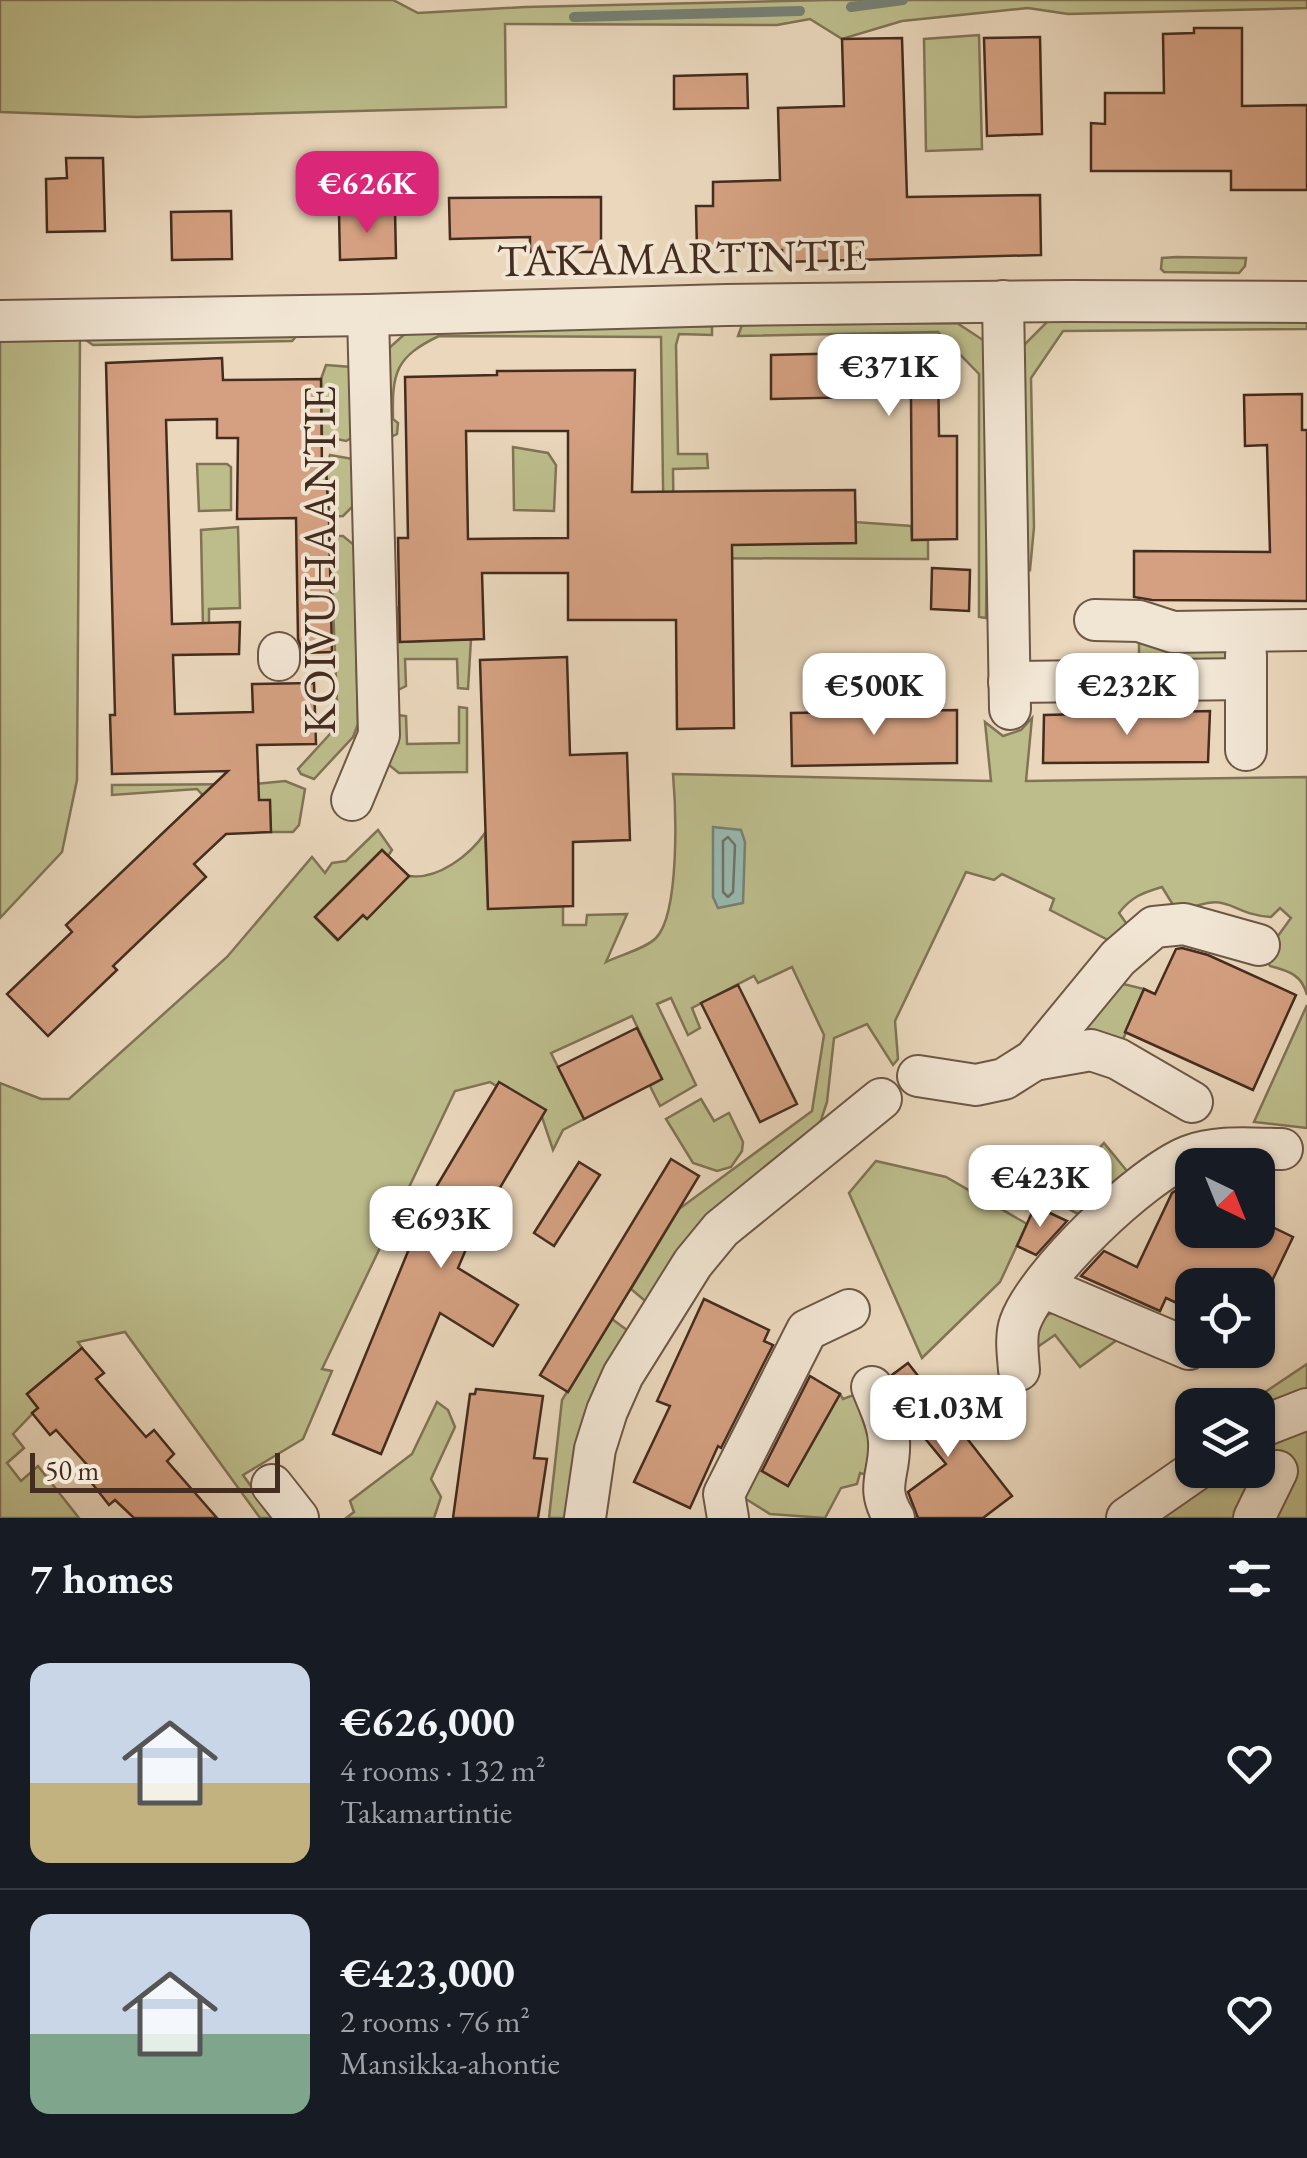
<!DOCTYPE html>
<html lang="en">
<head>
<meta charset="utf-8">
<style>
	:root { --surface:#171b24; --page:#242831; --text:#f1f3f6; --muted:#9ea1a6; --line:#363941; --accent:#db2777 }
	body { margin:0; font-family:"EB Garamond",serif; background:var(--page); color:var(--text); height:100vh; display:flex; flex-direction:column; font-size:38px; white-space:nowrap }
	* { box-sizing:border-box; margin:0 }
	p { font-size:32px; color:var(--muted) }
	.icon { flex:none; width:55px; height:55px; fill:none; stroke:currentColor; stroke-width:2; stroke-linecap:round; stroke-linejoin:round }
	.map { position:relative; height:1518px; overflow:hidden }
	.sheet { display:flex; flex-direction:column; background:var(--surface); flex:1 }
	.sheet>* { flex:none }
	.needle { width:65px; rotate:137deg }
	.fabs { position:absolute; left:1175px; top:1148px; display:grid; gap:20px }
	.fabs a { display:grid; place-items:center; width:100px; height:100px; border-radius:20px; background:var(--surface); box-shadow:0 2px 8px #0004; font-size:50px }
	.scale { position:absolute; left:30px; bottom:25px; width:250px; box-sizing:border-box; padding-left:10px; border:5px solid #442c1e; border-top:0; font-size:28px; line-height:35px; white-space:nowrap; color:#442c1e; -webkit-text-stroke:8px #f1e5d3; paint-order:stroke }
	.price { position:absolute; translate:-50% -85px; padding:0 22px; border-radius:20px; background:#fff; color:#222; font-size:32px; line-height:65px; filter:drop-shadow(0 2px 5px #0008) }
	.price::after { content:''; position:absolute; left:50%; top:60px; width:30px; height:22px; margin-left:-15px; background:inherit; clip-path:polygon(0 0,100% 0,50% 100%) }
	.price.active { background:var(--accent); color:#fff }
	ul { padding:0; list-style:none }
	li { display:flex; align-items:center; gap:30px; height:250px; padding:0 30px }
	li+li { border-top:2px solid var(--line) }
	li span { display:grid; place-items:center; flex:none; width:280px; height:200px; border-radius:20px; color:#555 }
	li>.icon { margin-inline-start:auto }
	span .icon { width:120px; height:120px; fill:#fffc; stroke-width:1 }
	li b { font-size:42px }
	h2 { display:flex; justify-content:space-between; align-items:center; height:120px; padding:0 30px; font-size:42px }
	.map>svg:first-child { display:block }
	.green { fill:#bdbd8c; stroke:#807455; stroke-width:2.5 }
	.water { fill:#98bab1; stroke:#768176; stroke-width:2.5 }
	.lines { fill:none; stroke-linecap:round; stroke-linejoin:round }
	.shore { stroke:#6e7368; stroke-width:2.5 }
	.stream { stroke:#768176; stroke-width:10 }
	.building { fill:#d4a081; stroke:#442c1e; stroke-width:2.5; fill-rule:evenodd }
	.minor-casing { stroke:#6e5746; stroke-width:44 }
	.minor { stroke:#f1e5d3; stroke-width:40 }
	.labels { text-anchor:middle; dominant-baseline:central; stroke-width:8; stroke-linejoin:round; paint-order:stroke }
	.street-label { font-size:45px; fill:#442c1e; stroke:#f1e5d3 }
</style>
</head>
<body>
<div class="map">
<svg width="1307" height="1518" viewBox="0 0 1307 1518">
	<rect width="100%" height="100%" fill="#ead7bc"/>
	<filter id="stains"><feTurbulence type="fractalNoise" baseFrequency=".002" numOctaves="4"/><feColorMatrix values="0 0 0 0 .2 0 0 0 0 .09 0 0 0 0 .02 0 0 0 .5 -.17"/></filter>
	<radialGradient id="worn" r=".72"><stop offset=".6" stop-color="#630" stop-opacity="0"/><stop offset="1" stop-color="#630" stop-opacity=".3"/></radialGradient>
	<g class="green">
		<path d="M0 0H393L418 13 525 7 829 0H1307V8L1068 14 1028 8 902 21 842 39 810 19 777 25 505 24 506 107 137 117 0 112Z"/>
		<path d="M979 35 982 149 926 151 924 39Z"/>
		<path d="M1177 257 1239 258H1246L1245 266 1239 273 1164 272 1161 269 1162 258Z"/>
		<path d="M1307 320V329L1063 331 1031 378 1034 527 1030 570 1022 569 1024 345 1048 321Z"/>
		<path d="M957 323 983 340 989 351 986 618 979 617V374L938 332 738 336 742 325Z"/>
		<path d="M712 326V335L679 334 676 345 678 454H707L708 468 673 469 674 545 855 543V522L911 526 912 540H928V559L664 558 661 337 439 336C395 357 392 373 393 419L398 423 397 434 391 437 388 349 407 332 422 329Z"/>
		<path d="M301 331 292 341 93 345 80 336 77 780 62 852 0 918V337Z"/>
		<path d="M326 365 351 367 353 437 346 441 322 436 321 379Z"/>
		<path d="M513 447 548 453 556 465 554 511 514 510Z"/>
		<path d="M330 455 353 459 354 505 343 516 329 517 326 470Z"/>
		<path d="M197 464H227L231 467V510L199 511Z"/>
		<path d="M238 527 240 608 209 609V628H203L201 530Z"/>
		<path d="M330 536H343L354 545 358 724 353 737 314 779 301 774 298 769 330 734 337 703Z"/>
		<path d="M397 608 398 642 471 639 468 689 458 688 457 659H405L406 686 398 690 388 688V611Z"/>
		<path d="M1139 640H1235V664L1139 670Z"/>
		<path d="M459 707 467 708V772L399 773 389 765V714L406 716 407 744 459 743Z"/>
		<path d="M1032 718 1026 781 1307 777V995C1302 975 1289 971 1270 966L1264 955 1291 918 1280 908 1271 917C1225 914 1233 888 1178 913L1162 887C1142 893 1131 897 1119 913L1131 930 1114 943 1050 910 1054 899 1002 874 994 880 966 872 895 1021 898 1059 893 1065 867 1024 834 1038 827 1102 820 1123 650 1305 631 1289 679 1209 812 1111 824 1035 792 967 758 983 754 976 692 1008 700 1028 688 1035 671 998 657 1004 696 1085 660 1106 650 1086 662 1079 632 1016 551 1053 584 1119 563 1130 553 1150 541 1114 490 1082 455 1091 322 1369 332 1371 303 1439 243 1475 274 1518H260L125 1332 78 1342 82 1348 27 1394 38 1408 13 1434 24 1448 7 1463 21 1481 38 1466 79 1518H0V1083L41 1099H69L227 957 312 857 325 873 332 863 346 861 378 830 392 850 388 856 382 850 315 917 337 940 363 915 367 918 409 876C438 880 470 855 485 833L488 908 563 906V925H586L587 915 627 914 606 962C620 955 645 949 656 938 680 913 676 808 673 774L991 781 985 722 1003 736 1021 730Z"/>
		<path d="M285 781 305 789 299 825 293 832H271L269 800 209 802 197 789 112 795V785L255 784Z"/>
		<path d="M1119 983 1144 989 1119 1049 1074 1042Z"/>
		<path d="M1307 1005V1128L1254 1122Z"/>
		<path d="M701 1099 714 1121 729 1113 743 1142 742 1151 731 1167 717 1171 693 1163 666 1119Z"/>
		<path d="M1104 1143 1136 1182 1092 1217 1078 1214 1058 1203 1068 1182Z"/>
		<path d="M876 1161 946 1177 1027 1224 1000 1282 922 1358 849 1193Z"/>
		<path d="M1061 1311 1121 1337 1080 1367 1055 1335 1036 1348 1030 1330 1049 1314Z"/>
		<path d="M612 1319 631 1333 568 1518H549L562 1400Z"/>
		<path d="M1307 1364V1390L1258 1411V1405H1246Z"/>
		<path d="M859 1393C868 1419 875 1449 867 1475L860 1473 857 1484 841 1488 825 1518 770 1514 741 1496 749 1464 788 1486 840 1394 843 1399Z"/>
		<path d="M437 1402 448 1410 455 1427 431 1479 441 1497 434 1518H346L354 1512 350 1501 412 1454Z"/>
		<path d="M1307 1425V1518H1158L1223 1470H1258V1447Z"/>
	</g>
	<path class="water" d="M713 827 741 830 745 842 743 903 718 908 713 897Z"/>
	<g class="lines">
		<path class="shore" d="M728 837 735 845 733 892 728 897 723 892V841Z"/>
		<g class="stream">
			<path d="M851 7 903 0"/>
			<path d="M574 17 800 11"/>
		</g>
	</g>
	<g class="building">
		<path d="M1194 28H1242V106L1307 105V190H1231V171H1091V123L1105 124V93H1164L1163 34 1194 33Z"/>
		<path d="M1040 37 1042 134 987 136 984 38Z"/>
		<path d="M902 38 907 197 1040 195 1041 255 783 262 782 250 697 251 696 206H713V182L780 180 778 108 844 106 842 39Z"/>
		<path d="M747 74 748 108 674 109V76Z"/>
		<path d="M66 158H103L105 231 47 232 46 179 67 178Z"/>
		<path d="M601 197V252H530V237L450 239 449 198Z"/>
		<path d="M231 211 232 259 172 260 171 212Z"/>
		<path d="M395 211 396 258 340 260 339 213Z"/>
		<path d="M938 351 939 436H957V539L912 540 911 396 771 399V355Z"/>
		<path d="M222 358 223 380 321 379 322 471 326 470 329 520 332 652 303 653 298 639 296 518 237 519 238 438H217V419L166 420 172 624 240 622 239 654 173 655 175 714 253 712 252 684 314 683 316 744 257 745 259 800H270L271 832 226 834 194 864 206 877 113 966 117 970 48 1036 7 994 72 932 66 925 228 771 112 774 110 715H115L106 363Z"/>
		<path d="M635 370 632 492 855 490 856 543 732 545 734 728 677 729 676 620H568V573H482L484 639 400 642 398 538H408L405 377 497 375V371ZM466 431H568V538L468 539Z"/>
		<path d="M1302 394V430H1307V601L1152 600 1134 597V551L1270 552 1267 445 1245 446 1244 395Z"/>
		<path d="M932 568 970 570 969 611 931 609Z"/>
		<path d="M567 657 570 755 627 753 630 840 573 842V906L488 909 480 660Z"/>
		<path d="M957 710V763L792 766 791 713Z"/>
		<path d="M1210 711 1208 762 1043 763 1044 715Z"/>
		<path d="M382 850 409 876 367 919 363 915 338 940 315 917Z"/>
		<path d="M1182 948 1208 955 1296 995 1253 1090 1125 1032 1144 989 1155 994 1176 949Z"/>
		<path d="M738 985 797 1104 760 1122 701 1003Z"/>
		<path d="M637 1028 662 1079 584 1119 558 1067Z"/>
		<path d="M499 1082 546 1110 472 1235 458 1268 518 1305 493 1346 440 1313 381 1454 333 1434 425 1210 423 1209Z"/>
		<path d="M671 1159 699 1176 568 1392 540 1375Z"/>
		<path d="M579 1162 600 1175 554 1246 534 1233Z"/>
		<path d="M1192 1181V1230H1258V1220L1293 1237 1270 1285H1192V1310L1166 1298 1160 1311 1081 1276 1104 1251 1137 1267 1172 1193Z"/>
		<path d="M1035 1206 1067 1221 1036 1255 1017 1246Z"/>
		<path d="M704 1299 769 1330 764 1341 773 1345 721 1448 718 1446 690 1508 634 1482 670 1406 657 1401Z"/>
		<path d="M82 1348 104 1373 96 1379 146 1437 154 1430 174 1454 167 1461 217 1518H134L115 1500 109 1505 91 1482 97 1476 56 1430 50 1435 32 1413 38 1408 27 1394Z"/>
		<path d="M908 1363 1012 1496 983 1518H918L908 1492 946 1464 909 1419 892 1375Z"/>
		<path d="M810 1376 840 1394 788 1486 762 1471Z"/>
		<path d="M476 1389 543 1396 534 1458 547 1459 538 1518H453L470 1394H475Z"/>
	</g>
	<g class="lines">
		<defs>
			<g id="minor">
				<path d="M1003 301 1010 709"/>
				<path d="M0 321 368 315 726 305 1069 301 1307 302"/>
				<path d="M1095 620 1139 621 1173 632 1307 630"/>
				<path d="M279 653V660"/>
				<path d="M1009 682 1246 679"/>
				<path d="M1246 750V655"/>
				<path d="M352 800 379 735 368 315"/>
				<path d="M1034 1060 1091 1050 1118 1059 1192 1102"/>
				<path d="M918 1076 976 1085 1004 1079 1034 1060 1118 958 1154 927 1184 924 1259 945"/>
				<path d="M1043 1287 1189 1349"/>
				<path d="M1019 1370C1018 1355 1015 1337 1020 1323 1037 1275 1141 1175 1189 1156 1218 1145 1252 1149 1282 1149"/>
				<path d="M872 1387C879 1405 888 1422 889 1441 891 1474 874 1486 894 1518"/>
				<path d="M1258 1428 1307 1409"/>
				<path d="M272 1485 298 1518"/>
				<path d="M585 1518 595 1449 607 1411 623 1375 693 1263 721 1229 881 1099"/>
				<path d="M728 1518 724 1494 807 1330 849 1310"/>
				<path d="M1127 1518 1196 1470"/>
				<path d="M1254 1518 1277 1471"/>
			</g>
		</defs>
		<use href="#minor" class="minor-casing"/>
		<use href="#minor" class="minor"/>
	</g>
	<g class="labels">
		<g class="street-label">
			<text transform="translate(682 257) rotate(-1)">TAKAMARTINTIE</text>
			<text transform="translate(319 560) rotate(-90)">KOIVUHAANTIE</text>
		</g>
	</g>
	<rect width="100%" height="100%" filter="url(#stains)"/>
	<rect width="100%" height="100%" fill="url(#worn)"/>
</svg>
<div class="fabs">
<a><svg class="needle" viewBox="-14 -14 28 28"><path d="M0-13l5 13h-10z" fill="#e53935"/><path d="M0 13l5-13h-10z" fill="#9ea1a6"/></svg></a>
<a><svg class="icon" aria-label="locate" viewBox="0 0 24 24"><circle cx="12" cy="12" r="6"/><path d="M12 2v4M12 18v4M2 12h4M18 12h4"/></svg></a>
<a><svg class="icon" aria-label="layers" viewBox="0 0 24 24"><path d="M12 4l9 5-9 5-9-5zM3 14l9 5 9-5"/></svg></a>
</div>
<div class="scale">50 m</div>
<b class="price active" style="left:367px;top:236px">€626K</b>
<b class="price" style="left:889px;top:419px">€371K</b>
<b class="price" style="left:874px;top:738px">€500K</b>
<b class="price" style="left:1127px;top:738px">€232K</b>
<b class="price" style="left:1040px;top:1230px">€423K</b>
<b class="price" style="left:441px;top:1271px">€693K</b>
<b class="price" style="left:948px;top:1460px">€1.03M</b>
</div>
<section class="sheet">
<h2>7 homes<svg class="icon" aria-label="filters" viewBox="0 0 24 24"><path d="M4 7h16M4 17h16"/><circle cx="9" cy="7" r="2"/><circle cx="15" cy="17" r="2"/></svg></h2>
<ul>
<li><span style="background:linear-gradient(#c9d6e8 60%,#c2b280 0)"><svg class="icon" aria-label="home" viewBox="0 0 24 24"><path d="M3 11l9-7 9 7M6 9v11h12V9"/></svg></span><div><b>€626,000</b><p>4 rooms · 132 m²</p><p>Takamartintie</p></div><svg class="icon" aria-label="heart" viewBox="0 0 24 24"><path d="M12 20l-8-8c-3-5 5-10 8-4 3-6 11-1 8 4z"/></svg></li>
<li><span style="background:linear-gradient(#c9d6e8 60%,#7fa58c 0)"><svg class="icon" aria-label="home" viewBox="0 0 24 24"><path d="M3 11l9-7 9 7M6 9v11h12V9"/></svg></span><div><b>€423,000</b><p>2 rooms · 76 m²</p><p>Mansikka-ahontie</p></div><svg class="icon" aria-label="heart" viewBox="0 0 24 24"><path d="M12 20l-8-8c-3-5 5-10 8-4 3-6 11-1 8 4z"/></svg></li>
</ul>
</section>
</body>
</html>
